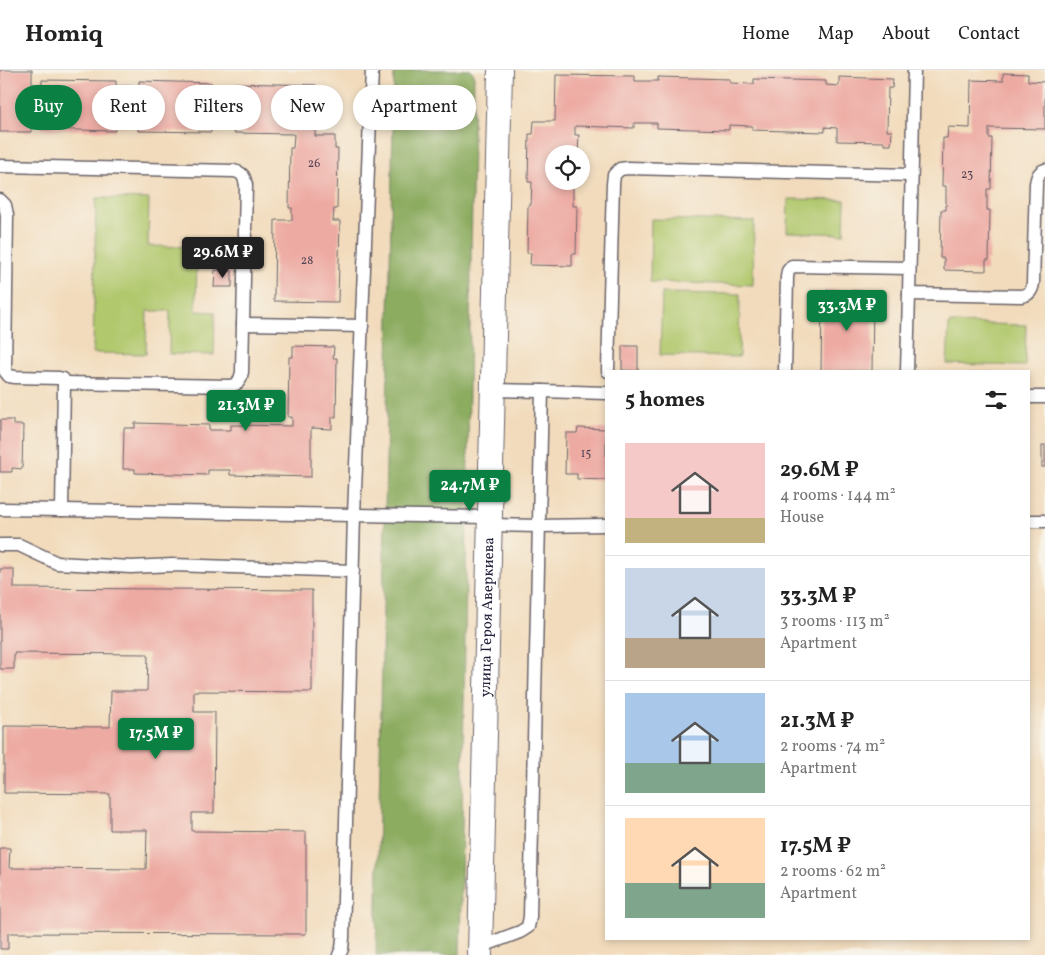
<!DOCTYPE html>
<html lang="en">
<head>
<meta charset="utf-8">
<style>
	:root { --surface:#fff; --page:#f2f2f2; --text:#222; --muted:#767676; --line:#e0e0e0; --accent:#0b8043 }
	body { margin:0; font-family:Vollkorn,serif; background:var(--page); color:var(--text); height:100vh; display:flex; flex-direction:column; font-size:19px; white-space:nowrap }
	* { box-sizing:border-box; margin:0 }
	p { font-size:16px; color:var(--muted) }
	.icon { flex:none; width:28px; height:28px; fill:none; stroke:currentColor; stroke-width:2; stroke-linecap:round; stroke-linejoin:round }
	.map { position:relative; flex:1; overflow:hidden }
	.drawer { position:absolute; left:605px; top:300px; width:425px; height:570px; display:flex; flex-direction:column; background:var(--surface); border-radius:0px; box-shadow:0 2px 8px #0003 }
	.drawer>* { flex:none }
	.banner { position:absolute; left:15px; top:15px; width:475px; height:45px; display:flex; gap:10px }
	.buttons { position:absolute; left:545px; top:75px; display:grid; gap:10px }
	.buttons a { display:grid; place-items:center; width:45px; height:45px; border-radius:50%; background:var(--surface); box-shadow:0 2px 8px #0003; font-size:25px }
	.price { position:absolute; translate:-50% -42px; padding:0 11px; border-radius:5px; background:var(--accent); color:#fff; font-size:16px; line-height:32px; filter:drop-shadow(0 1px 2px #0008) }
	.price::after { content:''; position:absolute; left:50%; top:30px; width:15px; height:11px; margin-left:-8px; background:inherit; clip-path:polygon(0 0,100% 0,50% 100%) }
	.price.active { background:#222; color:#fff }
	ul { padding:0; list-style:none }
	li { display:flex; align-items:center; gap:15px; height:125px; padding:0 20px }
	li+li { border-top:1px solid var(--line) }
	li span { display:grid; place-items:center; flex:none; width:140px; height:100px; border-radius:0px; color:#555 }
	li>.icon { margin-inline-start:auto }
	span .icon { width:60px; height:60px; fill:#fffc; stroke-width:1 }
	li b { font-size:21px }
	h2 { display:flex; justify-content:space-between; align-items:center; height:60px; padding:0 20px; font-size:21px }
	.chip { padding:0 18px; border-radius:22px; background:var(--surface); box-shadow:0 2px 8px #0003; font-size:18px; line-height:45px }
	.chip.active { background:var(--accent); color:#fff }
	header { display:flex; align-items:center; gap:30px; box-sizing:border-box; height:70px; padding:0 25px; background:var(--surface); border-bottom:1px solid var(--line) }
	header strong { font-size:24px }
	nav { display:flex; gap:28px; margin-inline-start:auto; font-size:18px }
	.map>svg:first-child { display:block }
	.green { fill:#b1c86d; stroke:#6a7554 }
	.forest { fill:#8cac60; stroke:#57674e }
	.building { fill:#edaaa3 }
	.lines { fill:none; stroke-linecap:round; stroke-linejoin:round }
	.service-casing { stroke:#6b6368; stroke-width:15 }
	.minor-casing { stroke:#6b6368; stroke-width:26 }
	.service { stroke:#fff; stroke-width:12 }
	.minor { stroke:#fff; stroke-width:24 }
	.labels { text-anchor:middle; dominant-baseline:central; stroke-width:4; stroke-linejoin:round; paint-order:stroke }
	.number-label { font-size:12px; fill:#545 }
	.street-label { font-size:15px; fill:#22223b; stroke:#f7f3e8 }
</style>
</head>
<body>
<header>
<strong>Homiq</strong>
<nav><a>Home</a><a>Map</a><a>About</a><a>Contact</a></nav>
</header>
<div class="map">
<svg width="1045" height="885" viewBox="0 0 1045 885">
	<rect width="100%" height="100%" fill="#f7f3e8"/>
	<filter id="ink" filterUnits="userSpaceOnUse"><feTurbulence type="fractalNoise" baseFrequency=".02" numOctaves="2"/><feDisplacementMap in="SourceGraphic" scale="10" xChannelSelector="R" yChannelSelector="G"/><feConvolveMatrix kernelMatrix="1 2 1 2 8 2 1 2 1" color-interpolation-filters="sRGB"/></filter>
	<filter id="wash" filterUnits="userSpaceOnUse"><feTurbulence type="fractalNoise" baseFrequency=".0096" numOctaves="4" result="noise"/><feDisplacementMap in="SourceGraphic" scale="20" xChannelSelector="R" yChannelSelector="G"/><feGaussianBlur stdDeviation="1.12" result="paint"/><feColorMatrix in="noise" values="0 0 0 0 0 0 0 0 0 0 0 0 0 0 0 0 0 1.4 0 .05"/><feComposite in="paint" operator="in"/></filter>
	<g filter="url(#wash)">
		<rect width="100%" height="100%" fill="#f2dbbc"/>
		<g class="green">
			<path d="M96 128 149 129 148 176 197 177 196 241 215 242 214 285 169 284 170 241H147L146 284 93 283Z"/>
			<path d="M788 129 845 130 844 164 787 162Z"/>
			<path d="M651 149 754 151 753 215 650 212Z"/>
			<path d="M662 223 740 224 739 287 660 285Z"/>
			<path d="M949 253 1026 255 1025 296 947 294Z"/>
		</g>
		<path class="forest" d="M394 0H471L474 4 460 885H376Z"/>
		<g id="blocks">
			<g class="building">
				<path d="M0 0H32V14H42V10L116 11V16H139V11L212 13V17L235 18V13L316 15 315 66H335V79H338L337 139H334L333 151H340L338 232 274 231 275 150H292V138H289L290 78H293L294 64 234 63V58L211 57V62L138 61V56H115V61L41 59V54H31V62H0Z"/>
				<path d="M1003 3 1028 4V11L1045 12V59L989 58V68H992L991 119H987V140H990L989 190H986V201L944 200V188H940L941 140H946V116H942L943 68H947L948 57 970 58 971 10 1003 11Z"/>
				<path d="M556 5 635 6V11H658V7L730 9V13L754 14V9L826 11V15L839 16V7L893 9 892 18H888L887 61H892L891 75H884V72L837 71V58L825 57V62L752 60V56L729 55V60L657 58V53H634V58L575 56V65H579L578 84H554V111H573V136H577L576 184H572V196L530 195 531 183H527L528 135H531L532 112H528L529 64H533L534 51H555Z"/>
				<path d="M215 200 232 201V217H214Z"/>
				<path d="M827 220 869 221V233H873L872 301H821L822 232H827Z"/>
				<path d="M293 276 334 277 333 288H337L336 347H332V359L311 358V407L230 405V400H208V405L135 403V399H123L124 358H135V353L209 355V360H231V355L292 356V347H288L289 287H293Z"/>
				<path d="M622 276H638V301L622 300Z"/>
				<path d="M0 350H13V355H23L22 399 12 398V402H0Z"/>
				<path d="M578 358 606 359V410L577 409V404H565L566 363H577Z"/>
				<rect x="1042" y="375" width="3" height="22"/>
				<path d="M0 499H14V518L312 520V622L194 621V642H215L214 743H192V761L306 762V864L8 863V879H0V778H10L9 798 146 799 147 760H110V724L4 723V656L110 657 111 621H147L148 584 14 583V599H0Z"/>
			</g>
		</g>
	</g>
	<g filter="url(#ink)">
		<use href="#blocks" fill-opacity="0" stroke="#6b6368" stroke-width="1"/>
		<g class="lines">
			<defs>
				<g id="service">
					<path d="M914 0 909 224 1021 226C1029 225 1032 221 1033 213L1036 114C1037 108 1038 102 1045 100"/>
					<path d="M0 96 234 101C243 103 244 106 246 115L242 302C240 311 238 315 229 316L64 313"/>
					<path d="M0 130 5 135 7 145 5 301 9 306 15 307 59 308 63 309 64 313 62 440 0 439"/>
					<path d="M243 254 362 256"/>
					<path d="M608 301 613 114 614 105 620 99 628 98 911 105"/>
					<path d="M785 301 787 207 788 201 792 196 909 198"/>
					<path d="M907 301 909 224"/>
					<path d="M492 320 542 321"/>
					<path d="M1029 327H1045"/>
					<path d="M62 440 354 445 372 0"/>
					<path d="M1029 451H1045"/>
					<path d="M489 455 539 456 606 455"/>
					<path d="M0 475H19L57 493 131 497 173 495 353 501"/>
					<path d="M480 877 520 862 528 857 530 847 542 321 606 323"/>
					<path d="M339 885 342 879 343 868 354 445 489 447"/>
				</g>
				<g id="minor">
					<path id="s1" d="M480 885 500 0"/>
				</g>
			</defs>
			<use href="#service" class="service-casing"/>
			<use href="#minor" class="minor-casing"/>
			<use href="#service" class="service"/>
			<use href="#minor" class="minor"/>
		</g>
	</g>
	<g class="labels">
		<g class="number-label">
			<text x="314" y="94">26</text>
			<text x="967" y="105">23</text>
			<text x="307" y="191">28</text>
			<text x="586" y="384">15</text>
		</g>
		<g class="street-label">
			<text stroke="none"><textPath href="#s1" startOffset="338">улица Героя Аверкиева</textPath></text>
		</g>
	</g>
</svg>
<div class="buttons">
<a><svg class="icon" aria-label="locate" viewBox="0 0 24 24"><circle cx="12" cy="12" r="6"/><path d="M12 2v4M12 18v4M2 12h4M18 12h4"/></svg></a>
</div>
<b class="price active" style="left:223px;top:209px">29.6M ₽</b>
<b class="price" style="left:847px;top:262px">33.3M ₽</b>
<b class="price" style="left:246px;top:362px">21.3M ₽</b>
<b class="price" style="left:470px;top:442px">24.7M ₽</b>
<b class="price" style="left:156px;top:690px">17.5M ₽</b>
<div class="banner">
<a class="chip active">Buy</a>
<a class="chip">Rent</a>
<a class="chip">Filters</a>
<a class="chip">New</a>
<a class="chip">Apartment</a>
</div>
<section class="drawer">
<h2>5 homes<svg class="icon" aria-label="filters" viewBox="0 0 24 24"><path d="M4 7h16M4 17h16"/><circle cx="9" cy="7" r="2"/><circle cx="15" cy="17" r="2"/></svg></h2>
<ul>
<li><span style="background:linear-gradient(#f6c9c9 75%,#c2b280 0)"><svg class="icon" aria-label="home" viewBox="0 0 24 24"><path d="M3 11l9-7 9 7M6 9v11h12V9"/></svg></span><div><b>29.6M ₽</b><p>4 rooms · 144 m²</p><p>House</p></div></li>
<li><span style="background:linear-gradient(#c9d6e8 70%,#b9a48a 0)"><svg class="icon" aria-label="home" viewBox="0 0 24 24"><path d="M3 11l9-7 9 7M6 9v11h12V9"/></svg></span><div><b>33.3M ₽</b><p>3 rooms · 113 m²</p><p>Apartment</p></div></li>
<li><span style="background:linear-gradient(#a9c7e8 70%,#7fa58c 0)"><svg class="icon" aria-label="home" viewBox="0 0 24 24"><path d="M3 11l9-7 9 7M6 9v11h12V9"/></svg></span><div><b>21.3M ₽</b><p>2 rooms · 74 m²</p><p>Apartment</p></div></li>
<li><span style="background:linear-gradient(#ffd9b3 65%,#7fa58c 0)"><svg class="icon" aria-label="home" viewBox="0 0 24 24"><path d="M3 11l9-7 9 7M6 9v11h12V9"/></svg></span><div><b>17.5M ₽</b><p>2 rooms · 62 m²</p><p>Apartment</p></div></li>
</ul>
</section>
</div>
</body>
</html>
